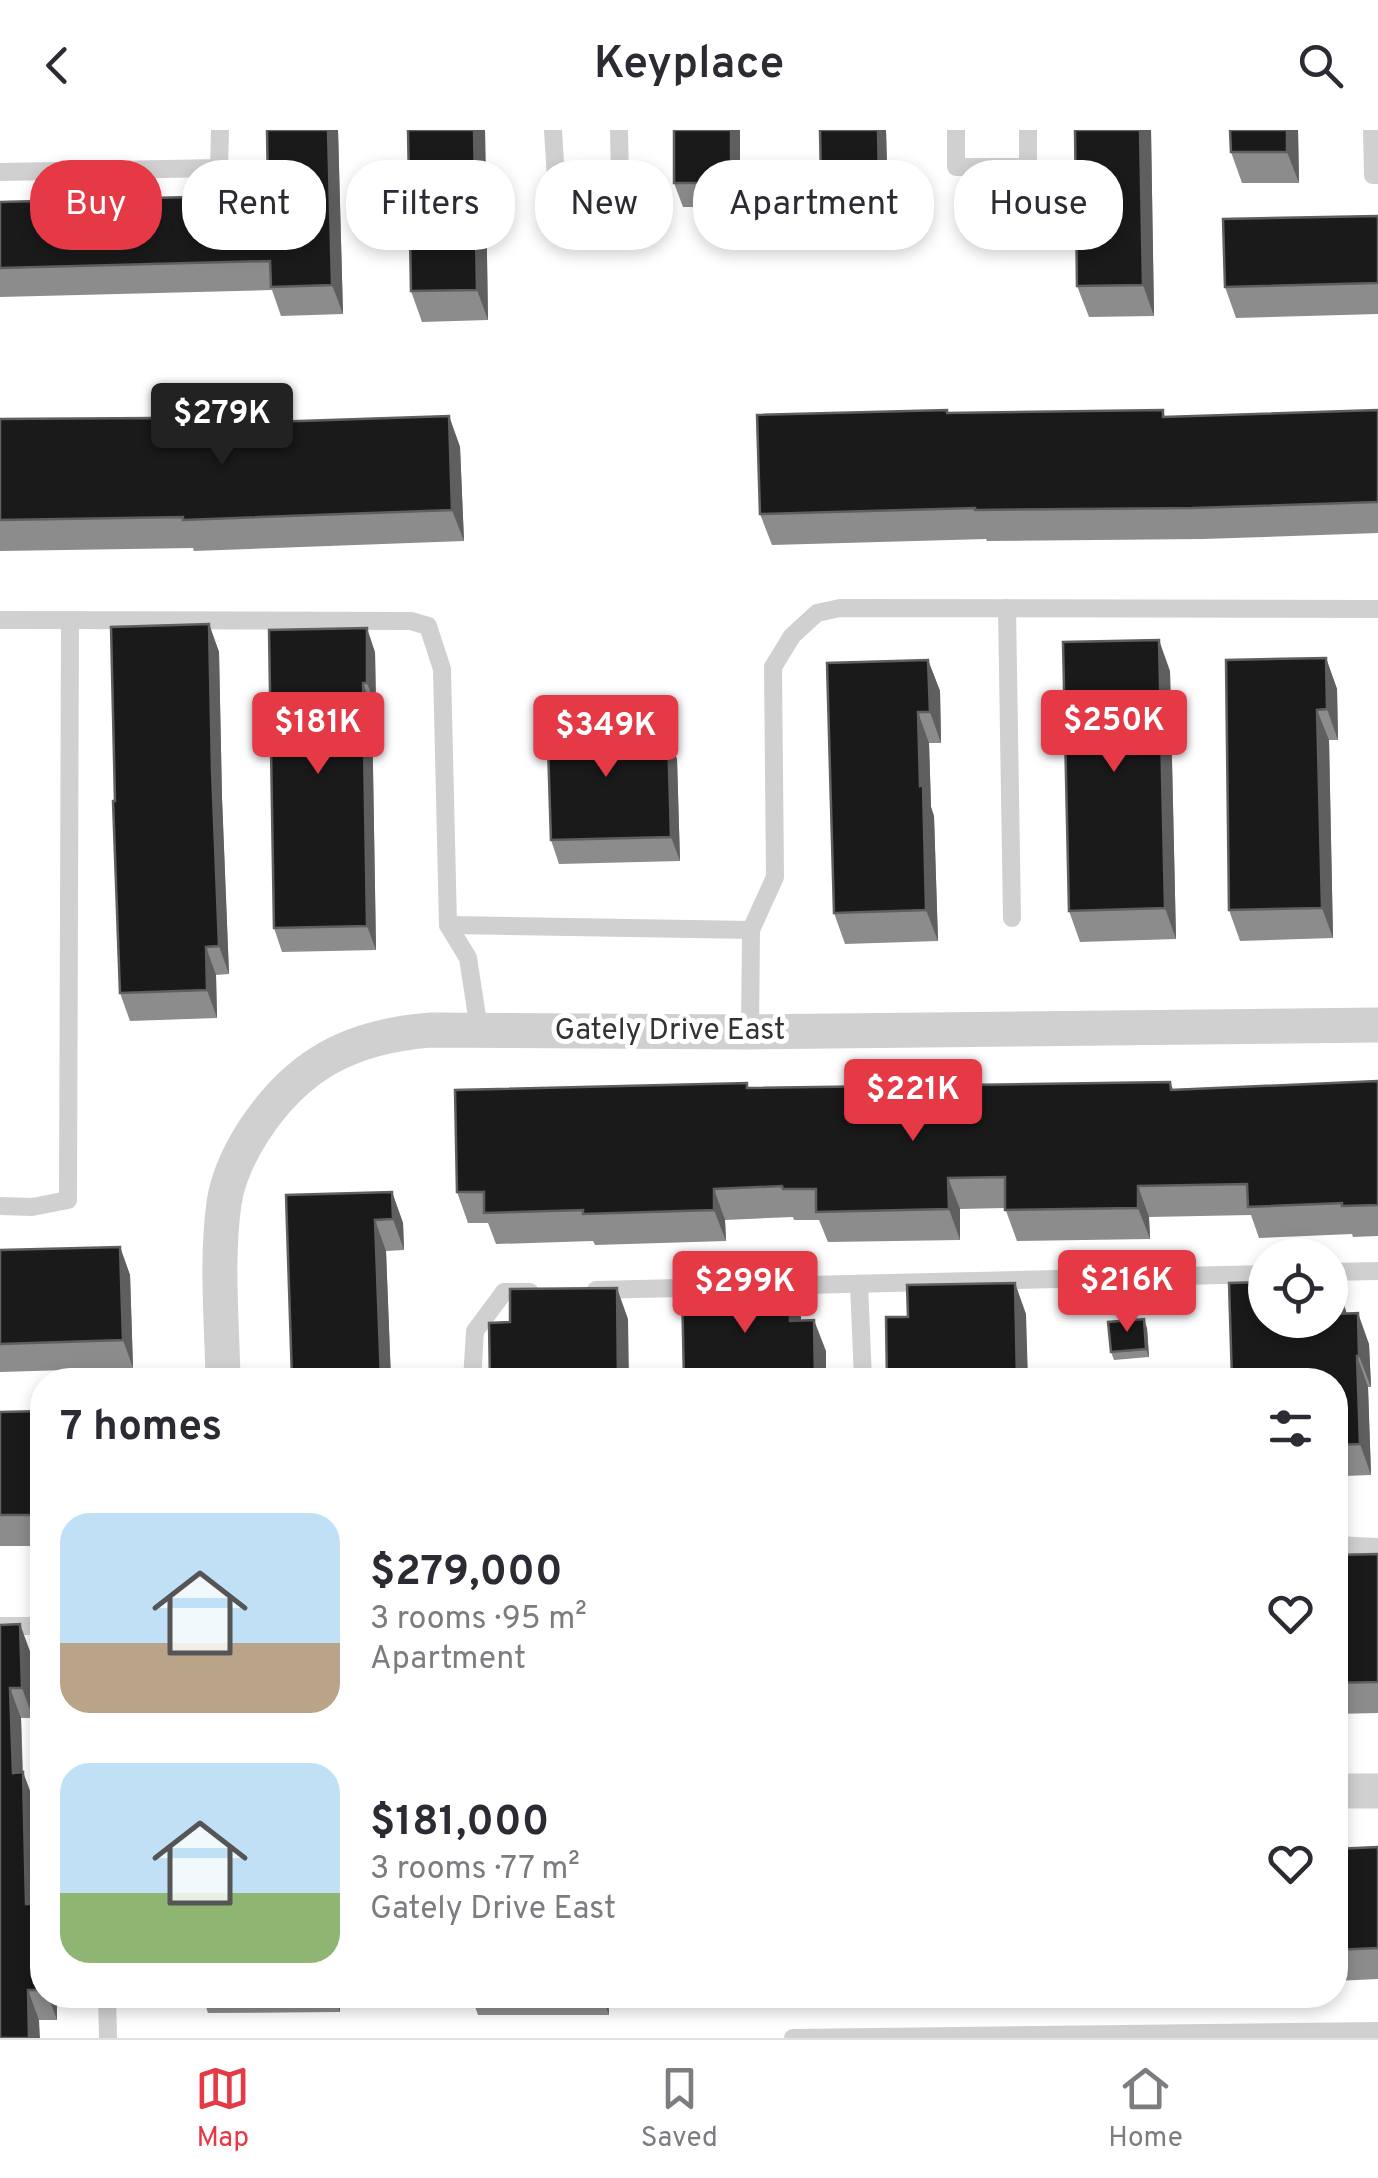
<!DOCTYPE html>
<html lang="en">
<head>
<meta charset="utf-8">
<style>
	:root { --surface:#fff; --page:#f7f7f7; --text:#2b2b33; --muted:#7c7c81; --line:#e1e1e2; --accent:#e63946 }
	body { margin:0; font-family:Overpass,sans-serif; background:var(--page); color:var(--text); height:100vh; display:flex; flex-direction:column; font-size:38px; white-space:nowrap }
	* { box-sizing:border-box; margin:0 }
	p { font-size:32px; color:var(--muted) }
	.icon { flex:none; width:55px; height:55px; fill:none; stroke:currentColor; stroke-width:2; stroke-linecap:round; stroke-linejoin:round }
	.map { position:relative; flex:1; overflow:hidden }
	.side { position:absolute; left:30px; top:1238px; width:1318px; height:640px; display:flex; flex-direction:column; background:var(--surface); border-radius:40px; box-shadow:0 5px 15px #0003 }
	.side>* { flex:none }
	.banner { position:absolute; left:30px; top:30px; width:1320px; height:90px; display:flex; gap:20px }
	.controls { position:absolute; left:1248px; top:1108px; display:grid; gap:20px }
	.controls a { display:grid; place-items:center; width:100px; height:100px; border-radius:50%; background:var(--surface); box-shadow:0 5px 15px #0003; font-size:50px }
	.price { position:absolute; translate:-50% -85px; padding:0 22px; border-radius:10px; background:var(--accent); color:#fff; font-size:32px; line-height:65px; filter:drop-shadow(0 2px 5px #0008) }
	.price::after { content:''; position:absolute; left:50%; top:60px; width:30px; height:22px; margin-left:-15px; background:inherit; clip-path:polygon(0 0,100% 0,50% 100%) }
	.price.current { background:#222; color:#fff }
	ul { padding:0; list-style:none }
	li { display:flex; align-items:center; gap:30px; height:250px; padding:0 30px }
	li span { display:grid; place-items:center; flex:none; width:280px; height:200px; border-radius:30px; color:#555 }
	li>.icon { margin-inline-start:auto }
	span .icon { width:120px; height:120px; fill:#fffc; stroke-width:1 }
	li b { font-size:42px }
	h2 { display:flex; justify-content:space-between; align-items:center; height:120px; padding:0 30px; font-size:42px }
	.pill { padding:0 35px; border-radius:40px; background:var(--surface); box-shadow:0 5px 15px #0003; font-size:35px; line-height:90px }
	.pill.current { background:var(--accent); color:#fff }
	header { display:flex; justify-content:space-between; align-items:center; height:130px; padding:0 30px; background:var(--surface); font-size:45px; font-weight:600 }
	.dock { display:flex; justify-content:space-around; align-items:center; height:140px; border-top:2px solid var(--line); background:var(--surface); font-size:28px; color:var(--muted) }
	.dock a { display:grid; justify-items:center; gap:5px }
	.dock .current { color:var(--accent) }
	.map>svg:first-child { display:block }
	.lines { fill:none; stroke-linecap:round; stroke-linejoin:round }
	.lane { stroke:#d0d0d0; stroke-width:18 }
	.street { stroke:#d0d0d0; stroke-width:35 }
	.wall { fill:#8c8c8c }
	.shaded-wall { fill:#5f5f5f }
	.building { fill:#1a1a1a; stroke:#5f5f5f; stroke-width:2.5 }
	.labels { text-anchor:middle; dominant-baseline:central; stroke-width:10; stroke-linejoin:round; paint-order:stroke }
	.street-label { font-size:30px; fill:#333; stroke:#fff }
</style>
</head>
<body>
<header><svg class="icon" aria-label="back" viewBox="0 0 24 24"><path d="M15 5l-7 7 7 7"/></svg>Keyplace<svg class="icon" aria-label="search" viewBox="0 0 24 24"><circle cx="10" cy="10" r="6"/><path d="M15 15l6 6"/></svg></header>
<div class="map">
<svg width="1378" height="1908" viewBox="0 0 1378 1908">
	<rect width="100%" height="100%" fill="#fff"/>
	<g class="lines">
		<g class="lane">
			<path d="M553 0 556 49H620L619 0"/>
			<path d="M956 0V37H1028V0"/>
			<path d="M1372 0 1373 45H1378"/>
			<path d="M0 42 219 38 220 0"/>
			<path d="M1007 478 1012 788"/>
			<path d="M0 490 411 491 428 496 442 539 448 795 468 828 479 899"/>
			<path d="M448 795 751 800"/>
			<path d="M750 902 751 800 775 747 773 537 792 506 817 483 840 478 1378 479"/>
			<path d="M0 1076 32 1077 68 1070 70 490"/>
			<path d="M1330 1142 1378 1141"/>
			<path d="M859 1154 863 1250"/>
			<path d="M596 1160 1265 1144"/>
			<path d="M472 1250 475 1201 504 1162H530"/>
			<path d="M1335 1415 1378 1417"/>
			<path d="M0 1496H42"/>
			<path d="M107 1865 108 1908"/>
			<path d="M793 1908 1378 1901"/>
		</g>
		<g class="street">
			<path d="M223 1250C222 1192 216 1131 224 1073 228 1047 239 1024 253 1002 297 934 351 906 431 900L750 902 1378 895"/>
			<path d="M1335 1661H1378"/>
		</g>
	</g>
	<g class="wall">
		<path d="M267 0H338L343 184 281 186 272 160 0 167V72L268 65Z"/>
		<path d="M408 0H485L488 190 422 192 411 161Z"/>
		<path d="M674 0H740V77H683L674 53Z"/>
		<path d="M820 0H886L888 75 830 76 821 52Z"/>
		<path d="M1075 0H1151L1154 186 1089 187 1077 156Z"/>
		<path d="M1230 0H1298L1299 53H1242L1231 22Z"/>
		<path d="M1378 86V184L1236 188 1225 157Z"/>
		<path d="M1163 280 1165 287 1378 280V403L1203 409 987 411 986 409 772 415 760 384 949 283Z"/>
		<path d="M449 286 460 317 464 411 194 421 193 418 0 421V289L154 288 157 296Z"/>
		<path d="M209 494 219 522 222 668 229 844 216 845 217 888 130 891 120 863 115 671Z"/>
		<path d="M375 522 376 577H372L376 820 282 822 274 798Z"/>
		<path d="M1326 528 1337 559 1338 610H1329L1333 808 1240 811 1229 780Z"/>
		<path d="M928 530 940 561 941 613H929L931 677 934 686 938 811 845 814 834 783Z"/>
		<path d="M1170 541 1176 809 1080 812 1069 781Z"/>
		<path d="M628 606 677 629 680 731 559 734 551 710Z"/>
		<path d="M1378 951V1106L1353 1107 1352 1104 1259 1108 1251 1085 1149 1087 1150 1109 1017 1111 1005 1078 960 1079V1110L828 1112 819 1090H794L793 1087 725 1090 726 1111 595 1115 593 1111 496 1114 488 1093H468L457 1062 749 958 1170 952 1173 959Z"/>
		<path d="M392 1062 403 1093 404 1120 386 1121 391 1250H292L286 1065Z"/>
		<path d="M120 1117 130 1145 133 1238 0 1242V1120Z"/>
		<path d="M1335 1150 1347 1184 1369 1214 1371 1257H1368L1371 1345 1345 1346 1347 1379H1335Z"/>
		<path d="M1147 1198 1149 1227 1114 1230 1111 1222Z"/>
		<path d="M42 1281V1416H0V1282Z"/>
		<path d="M1378 1424V1583L1335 1584V1425Z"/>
		<path d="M0 1495 31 1524 33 1588H21L23 1642 34 1672 36 1774H42V1865H57V1890H39L0 1908Z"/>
		<path d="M1378 1717V1849L1335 1851V1719Z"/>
		<path d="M202 1865H340V1882L208 1883Z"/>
		<path d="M471 1865H608L609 1885H478Z"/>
	</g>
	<g class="shaded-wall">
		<path d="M328 0H338L343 184 332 155Z"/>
		<path d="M474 0H485L488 190 477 160Z"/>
		<path d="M731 0H740V77L731 53Z"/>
		<path d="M878 0H886L888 75 879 51Z"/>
		<path d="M1140 0H1151L1154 186 1143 155Z"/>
		<path d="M1287 0H1298L1299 53 1287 22Z"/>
		<path d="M449 286 460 317 464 411 452 380Z"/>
		<path d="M209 494 219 522 222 668 229 844 219 816 212 640Z"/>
		<path d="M367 498 375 522 376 577 367 553Z"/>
		<path d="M1159 510 1170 541 1176 809 1165 778Z"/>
		<path d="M1326 528 1337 559 1338 610 1327 579Z"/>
		<path d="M928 530 940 561 941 613 930 582Z"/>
		<path d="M363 553 372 577 376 820 367 796Z"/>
		<path d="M1317 580 1329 610 1333 808 1322 778Z"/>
		<path d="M918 582 929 613 931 677 934 686 938 811 926 780Z"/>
		<path d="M620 584 628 608 621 606Z"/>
		<path d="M668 605 677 629 680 731 671 707Z"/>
		<path d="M206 817 216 845 217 888 207 860Z"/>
		<path d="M948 1048 960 1079V1110L949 1079Z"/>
		<path d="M1138 1056 1149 1087 1150 1109 1138 1078Z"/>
		<path d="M714 1059 725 1090 726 1111 714 1080Z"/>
		<path d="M392 1062 403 1093 404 1120 393 1089Z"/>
		<path d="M375 1090 386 1121 391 1250H381Z"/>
		<path d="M120 1117 130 1145 133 1238 123 1210Z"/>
		<path d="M1335 1150 1346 1181 1348 1215 1336 1184Z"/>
		<path d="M1015 1153 1026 1184 1028 1250H1017Z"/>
		<path d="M789 1156 801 1187V1222L790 1191Z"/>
		<path d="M617 1158 628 1189 629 1250H618Z"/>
		<path d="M1358 1183 1369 1214 1371 1257 1359 1226Z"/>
		<path d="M1144 1189 1147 1198 1149 1227 1146 1219Z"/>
		<path d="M814 1190 826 1221V1250H815Z"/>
		<path d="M1357 1226 1368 1257 1371 1345 1360 1314Z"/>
		<path d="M1335 1318 1345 1346 1347 1379 1335 1348Z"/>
		<path d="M20 1494 31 1524 33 1588 22 1558Z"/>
		<path d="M10 1558 21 1588 23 1668V1642L34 1672 37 1804 26 1774 13 1643Z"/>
		<path d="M28 1860 39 1890 40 1908H29Z"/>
		<path d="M48 1865H57V1890Z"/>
		<path d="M334 1865H340V1882Z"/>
		<path d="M602 1865H608L609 1885Z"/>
	</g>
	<g class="building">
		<path d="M267 0H328L332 155 271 157 270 131 0 138V72L268 65Z"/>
		<path d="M408 0H474L477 160 411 161Z"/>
		<rect x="674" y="0" width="57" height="53"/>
		<path d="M820 0H878L879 51 821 52Z"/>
		<path d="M1075 0H1140L1143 155 1077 156Z"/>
		<path d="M1230 0H1287V22H1231Z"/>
		<path d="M1378 86V153L1225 157 1223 89Z"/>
		<path d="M947 280V283L1163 280V287L1378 280V372L1192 378 975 380V378L760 384 757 285Z"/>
		<path d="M449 286 452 380 183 390V387L0 390V289L154 288V296Z"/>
		<path d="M209 494 212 640 219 816 206 817 207 860 120 863 113 671H115L111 497Z"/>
		<path d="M367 498V553H363L367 796 274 798 269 500Z"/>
		<path d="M1159 510 1165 778 1069 781 1063 512Z"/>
		<path d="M1326 528 1327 579 1317 580 1322 778 1229 780 1226 530Z"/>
		<path d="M928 530 930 582H918L920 656 923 655 926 780 834 783 827 533Z"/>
		<path d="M620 584 621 606 668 605 671 707 551 710 547 586Z"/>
		<path d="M1378 951V1075L1342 1076V1073L1248 1077 1247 1054 1138 1056V1078L1005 1080V1047L948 1048 949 1079 816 1082V1059H783L782 1056 714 1059V1080L583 1084V1080L484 1083V1062H457L455 960 747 953V958L1170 952 1171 960Z"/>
		<path d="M392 1062 393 1089 375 1090 381 1250H292L286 1065Z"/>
		<path d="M120 1117 123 1210 0 1214V1120Z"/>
		<path d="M1330 1150H1335L1336 1184 1358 1183 1359 1226H1357L1360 1314 1335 1315V1250H1232L1229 1153 1265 1152V1190H1330Z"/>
		<path d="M1015 1153 1017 1250H887L886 1187H908L907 1155Z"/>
		<path d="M789 1156 790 1191 814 1190 815 1250H684L682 1159Z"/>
		<path d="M617 1158 618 1250H490L489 1193 510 1192V1159Z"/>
		<path d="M1144 1189 1146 1219 1111 1222 1108 1192Z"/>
		<path d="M42 1281V1385H0V1282Z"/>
		<path d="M1378 1424V1552L1335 1553V1425Z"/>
		<path d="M20 1494 22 1558H10L13 1643 23 1642 26 1774H42V1860H28L29 1908H0V1495Z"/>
		<path d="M1378 1717V1818L1335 1820V1719Z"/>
	</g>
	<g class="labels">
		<g class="street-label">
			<text x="670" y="901">Gately Drive East</text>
		</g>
	</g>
</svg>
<div class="controls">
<a><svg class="icon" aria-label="locate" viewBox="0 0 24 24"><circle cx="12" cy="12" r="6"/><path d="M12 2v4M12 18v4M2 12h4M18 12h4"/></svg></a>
</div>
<b class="price current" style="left:222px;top:338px">$279K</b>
<b class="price" style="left:1114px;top:645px">$250K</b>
<b class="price" style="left:318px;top:647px">$181K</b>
<b class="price" style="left:606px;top:650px">$349K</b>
<b class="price" style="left:913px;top:1014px">$221K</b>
<b class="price" style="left:1127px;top:1205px">$216K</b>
<b class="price" style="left:745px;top:1206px">$299K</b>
<div class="banner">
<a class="pill current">Buy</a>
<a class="pill">Rent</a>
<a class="pill">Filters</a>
<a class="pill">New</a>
<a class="pill">Apartment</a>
<a class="pill">House</a>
</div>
<section class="side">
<h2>7 homes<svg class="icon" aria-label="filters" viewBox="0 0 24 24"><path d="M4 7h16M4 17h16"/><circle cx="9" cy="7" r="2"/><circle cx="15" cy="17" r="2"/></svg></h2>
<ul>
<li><span style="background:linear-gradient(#bfe0f5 65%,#b9a48a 0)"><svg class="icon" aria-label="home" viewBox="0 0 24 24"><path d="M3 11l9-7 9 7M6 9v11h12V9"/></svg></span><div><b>$279,000</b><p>3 rooms · 95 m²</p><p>Apartment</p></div><svg class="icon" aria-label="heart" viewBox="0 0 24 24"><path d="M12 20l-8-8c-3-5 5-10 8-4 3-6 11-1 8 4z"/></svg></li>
<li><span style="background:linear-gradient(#bfe0f5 65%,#8fb573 0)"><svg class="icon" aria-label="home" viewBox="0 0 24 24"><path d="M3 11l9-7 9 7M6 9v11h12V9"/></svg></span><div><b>$181,000</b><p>3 rooms · 77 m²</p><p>Gately Drive East</p></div><svg class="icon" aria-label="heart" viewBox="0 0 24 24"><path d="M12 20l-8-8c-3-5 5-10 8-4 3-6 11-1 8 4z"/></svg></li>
</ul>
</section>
</div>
<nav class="dock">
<a class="current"><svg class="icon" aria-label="map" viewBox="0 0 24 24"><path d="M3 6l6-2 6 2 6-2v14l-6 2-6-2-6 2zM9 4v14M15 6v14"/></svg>Map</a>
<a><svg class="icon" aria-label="saved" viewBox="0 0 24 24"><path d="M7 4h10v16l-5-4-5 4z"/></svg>Saved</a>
<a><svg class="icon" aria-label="home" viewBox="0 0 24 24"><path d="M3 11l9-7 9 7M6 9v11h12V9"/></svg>Home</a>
</nav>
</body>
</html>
